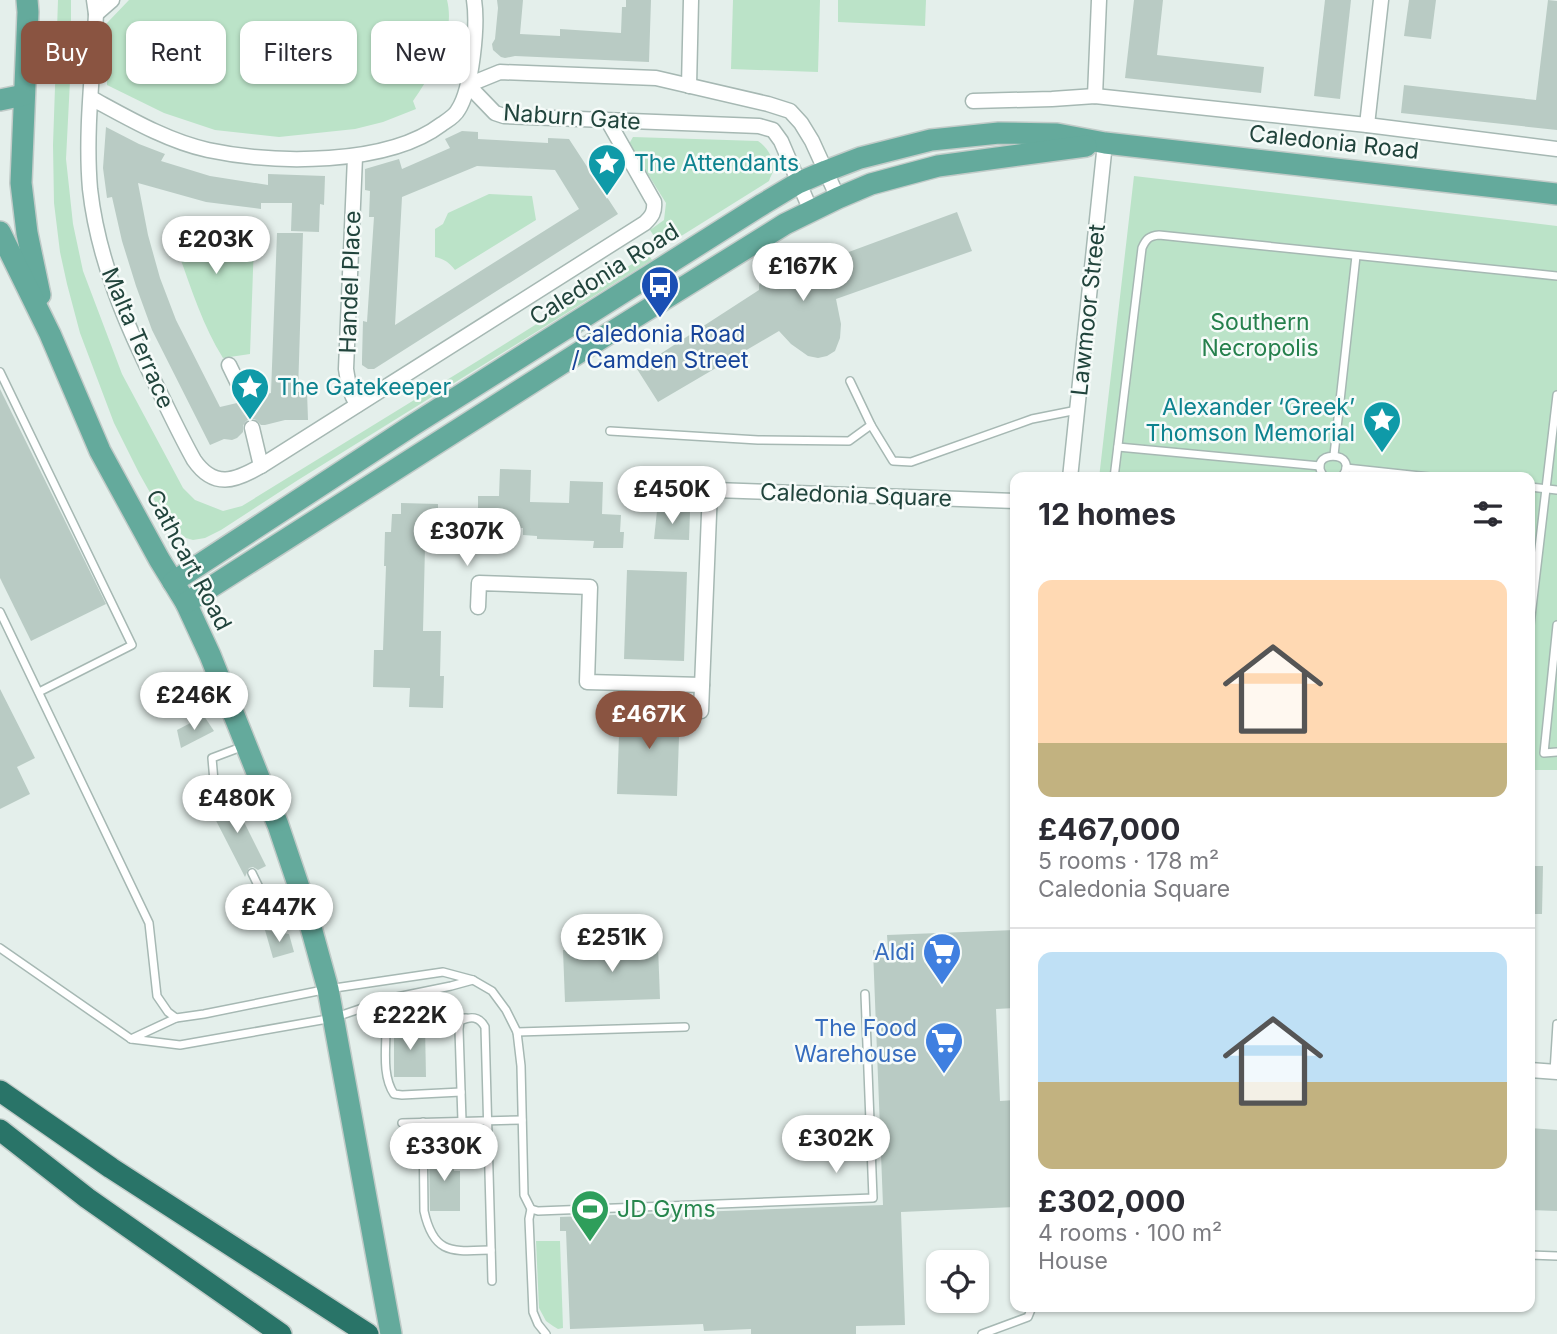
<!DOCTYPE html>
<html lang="en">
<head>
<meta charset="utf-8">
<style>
	:root { --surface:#fff; --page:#f2f2f3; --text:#2b2b33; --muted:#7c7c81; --line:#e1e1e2; --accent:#8a5441 }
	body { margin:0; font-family:Inter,sans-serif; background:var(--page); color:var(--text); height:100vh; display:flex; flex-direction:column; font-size:26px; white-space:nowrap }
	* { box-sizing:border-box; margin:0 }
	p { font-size:23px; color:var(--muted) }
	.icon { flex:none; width:38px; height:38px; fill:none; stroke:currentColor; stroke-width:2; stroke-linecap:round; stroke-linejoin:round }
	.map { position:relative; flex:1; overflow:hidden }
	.side { position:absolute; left:1010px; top:472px; width:525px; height:840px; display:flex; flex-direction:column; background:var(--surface); border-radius:14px; box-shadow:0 2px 5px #0004 }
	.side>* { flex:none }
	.banner { position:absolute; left:21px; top:21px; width:665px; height:63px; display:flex; gap:14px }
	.buttons { position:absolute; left:926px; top:1250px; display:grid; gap:14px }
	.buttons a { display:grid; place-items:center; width:63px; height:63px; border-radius:14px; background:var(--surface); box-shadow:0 2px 5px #0004; font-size:35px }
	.price { position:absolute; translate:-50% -60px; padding:0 16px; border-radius:24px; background:#fff; color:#222; font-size:23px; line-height:46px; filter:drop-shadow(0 2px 4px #0008) }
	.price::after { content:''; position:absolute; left:50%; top:42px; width:21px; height:16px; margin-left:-10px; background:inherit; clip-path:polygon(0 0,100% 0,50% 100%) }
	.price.on { background:var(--accent); color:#fff }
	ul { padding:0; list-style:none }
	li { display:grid; align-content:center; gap:14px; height:371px; padding:0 28px }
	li+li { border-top:2px solid var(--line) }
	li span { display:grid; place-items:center; height:217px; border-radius:14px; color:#555 }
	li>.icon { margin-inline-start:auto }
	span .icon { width:126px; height:126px; fill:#fffc; stroke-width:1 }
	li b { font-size:30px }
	h2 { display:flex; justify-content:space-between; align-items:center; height:84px; padding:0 28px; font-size:30px }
	.chip { padding:0 24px; border-radius:14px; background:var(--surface); box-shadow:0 2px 5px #0004; font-size:24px; line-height:63px }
	.chip.on { background:var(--accent); color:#fff }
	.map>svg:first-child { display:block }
	.green { fill:#bbe3c8 }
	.building { fill:#b9cbc4; fill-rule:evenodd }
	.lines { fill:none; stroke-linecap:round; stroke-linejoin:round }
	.street-tunnel { stroke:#bdcdc8; stroke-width:14; stroke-dasharray:14 7; stroke-linecap:butt }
	.lane-casing { stroke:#a6b8b3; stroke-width:10 }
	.street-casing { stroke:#a6b8b3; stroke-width:17 }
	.primary-casing { stroke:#c1cbc8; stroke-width:24 }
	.highway-casing { stroke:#c1cbc8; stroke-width:24 }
	.lane { stroke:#fff; stroke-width:7 }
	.street { stroke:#fff; stroke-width:14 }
	.primary { stroke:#64aa9c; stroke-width:21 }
	.highway { stroke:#297468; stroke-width:21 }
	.labels { text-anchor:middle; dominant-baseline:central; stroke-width:5; stroke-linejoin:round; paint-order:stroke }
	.street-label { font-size:23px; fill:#21443c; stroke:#f6fbf9 }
	.culture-label { font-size:23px; fill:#0d838f; stroke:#f6fbf9; text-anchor:start }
	.park-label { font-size:23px; fill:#26804d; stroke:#f6fbf9 }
	.transit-label { font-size:23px; fill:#164399; stroke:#f6fbf9 }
	.shop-label { font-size:23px; fill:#366cbe; stroke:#f6fbf9; text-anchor:end }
	.leisure-label { font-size:23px; fill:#27864d; stroke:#f6fbf9; text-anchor:start }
</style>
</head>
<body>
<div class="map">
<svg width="1557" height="1334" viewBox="0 0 1557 1334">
	<rect width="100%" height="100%" fill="#e4efeb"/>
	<g class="green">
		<path d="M58 0H71V61L66 159 73 224 83 271 122 374 183 488 195 500 223 511 242 506 476 362 648 254 652 260 298 480 221 530 205 538 193 540 186 538 166 521 139 473 114 423 80 333 67 284 60 252 54 203 53 145Z"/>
		<path d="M129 0H447C456 36 432 73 413 101L416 109 383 122 355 129 279 137 215 130 164 113 107 85V23Z"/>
		<path d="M733 0H820L818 72 731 69Z"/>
		<path d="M838 0H926L925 26 838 22Z"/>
		<path d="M633 137 758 141C766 146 774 158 774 169 773 173 770 177 769 181L662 248 650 230 664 220 666 203 629 144Z"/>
		<path d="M1134 176 1557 226V770H1530V478H1099Z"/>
		<path d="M489 194 532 196 536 220 455 270C449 262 444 259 435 257V229L443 224 448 213Z"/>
		<path d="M196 234 254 243 250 354 223 358C203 326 191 288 178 252L185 239Z"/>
		<path d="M536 1241H560L563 1328 558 1329 553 1326 546 1321 539 1308Z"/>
	</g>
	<g class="building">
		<path d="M497 0H523L520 34 560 36V29L621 33 622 7H626V0H651L649 62 515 56 505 58 501 57 493 50 492 44 495 39 498 8Z"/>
		<path d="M1134 0H1163L1157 55 1264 67 1261 93 1125 78Z"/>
		<path d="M1325 0H1351L1340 99 1314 96Z"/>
		<path d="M1409 0H1436L1431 39 1404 36Z"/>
		<path d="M1548 0 1557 1V130L1401 113 1404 85 1536 100Z"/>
		<path d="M106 127 139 144 165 154 161 161 210 176 268 185V174L325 176 324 205 320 204 319 232 291 231 292 203H261V209L206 202 138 183 148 235 160 278 176 320 220 407 237 403 241 408 250 409 254 405 255 397 271 393 277 233H303L298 392 307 391 308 420H285L265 425H261L255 419H249L245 422 243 426V432L237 438 232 440 224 439 210 445 152 330 136 286 122 241 112 197 107 198 103 168Z"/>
		<path d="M462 131 478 132V139L548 143V138L569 139 618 214 374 369H368L362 365V359L363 321 367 322 374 217H369L370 191 365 190V169L399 159 402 169 450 148 445 139ZM477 166 555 170 579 209 395 325 402 197Z"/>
		<path d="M957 212 972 251 836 299 841 324 840 338 835 351 827 356 818 358 808 356 791 344 779 331 658 402 637 369 759 290V285L766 272 787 260 796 257 810 259 819 263Z"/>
		<path d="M0 389 106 604 31 641 0 578Z"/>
		<path d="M500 469 531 470 530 502 569 503 570 481 603 482 602 514 621 515 620 532H624L623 548H593L594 541 537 539V536L523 535V528L464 527 463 548 425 547 423 631H441L440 676H444L443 708 409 707 410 688 373 687 374 650H383L386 566H384L385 532H391L392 514H401V503L438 504V512L478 513V496H499Z"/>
		<path d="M657 511 690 512 689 540 654 539Z"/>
		<path d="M627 570 687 572 684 661 624 659Z"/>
		<path d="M0 689 35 758 17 767 30 794 0 809Z"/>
		<path d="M620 705 680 707 677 796 617 794Z"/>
		<path d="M204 716 214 731 181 748 177 730Z"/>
		<path d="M230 794 266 866 258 870 253 867 249 868 245 877 208 805 212 803 217 806 221 805 224 801 223 797Z"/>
		<path d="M1530 866H1543L1542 914H1530Z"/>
		<path d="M265 930 289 934 294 952 273 958Z"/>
		<path d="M1015 930V1008L996 1009 1000 1101 1015 1100V1207L901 1212 905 1325 856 1326V1334H751V1329L704 1331 703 1324 570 1329 566 1231H560V1217L883 1205 873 950 888 949 887 935Z"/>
		<path d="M658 946 660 999 565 1002 563 950Z"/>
		<path d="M425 1027 426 1077H394V1030L395 1028Z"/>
		<path d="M1530 1128 1557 1130V1211L1530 1210Z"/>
		<path d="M429 1153H453L454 1171H460V1211H430Z"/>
	</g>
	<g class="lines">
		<path class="street-tunnel" d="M246 400 252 428"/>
		<defs>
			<g id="lane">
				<path d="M0 372 132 645 39 692"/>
				<path d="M871 425 893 461 911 462 1032 419 1077 410"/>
				<path d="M610 431 758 440 849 441 871 425 850 381"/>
				<path d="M1118 447 1320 466"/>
				<path d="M1334 455 1356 256"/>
				<path d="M1346 468 1439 478"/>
				<path d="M1114 478 1142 248C1146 239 1149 236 1159 235L1557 276"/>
				<path d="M1325 478C1302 449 1364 449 1341 478"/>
				<path d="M1530 487 1557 490"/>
				<path d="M0 612 149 923 157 996 168 1012 176 1018 204 1014 328 989 443 972 473 980 492 991 506 1010 517 1032 521 1066 524 1195 531 1209 538 1211 873 1198 865 994"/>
				<path d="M1530 625 1557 395"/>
				<path d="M1557 625 1544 753 1557 752"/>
				<path d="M218 800 215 793 212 758 244 746"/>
				<path d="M252 873 270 910 304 915"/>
				<path d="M0 948 131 1039 176 1018"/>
				<path d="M517 1032 685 1027"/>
				<path d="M131 1039 180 1045 333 1018 392 998 451 986 473 980"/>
				<path d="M1554 1072 1557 1024"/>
				<path d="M461 1092 402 1095 394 1094C382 1076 386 1050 386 1030L391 1023 398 1021 466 1018"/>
				<path d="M462 1121 459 1029 460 1021C471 1016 479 1016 485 1027L492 1281"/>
				<path d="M423 1122 424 1211C434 1256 453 1251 491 1250"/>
				<path d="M402 1123 522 1120"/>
				<path d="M531 1209 529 1219 533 1312 538 1324 546 1334"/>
				<path d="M1530 1255 1557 1256"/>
				<path d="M982 1334 1028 1317 1032 1307"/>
			</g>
			<g id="street">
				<path d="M94 0 96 14C93 71 85 131 90 189 98 260 126 325 158 389 170 413 181 437 194 460 214 489 235 481 261 466L645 223C652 216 655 212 654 202L608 121"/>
				<path d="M96 14 112 0"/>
				<path d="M689 86 691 0"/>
				<path d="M1095 96 1099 0"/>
				<path d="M91 98C128 118 167 141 208 150 274 164 387 166 442 124 448 120 455 116 458 110 472 89 478 25 474 0"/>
				<path d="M973 101 1052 99 1095 96 1367 125 1557 149"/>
				<path d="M1367 125 1381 0"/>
				<path d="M355 157 346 369C348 382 350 393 357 405"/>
				<path d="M811 211 781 141 773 130 759 126 504 116 495 113 468 85 500 72 656 78 768 104 790 111 801 123 812 141 838 198"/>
				<path d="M229 365 246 400"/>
				<path d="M252 428 261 466"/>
				<path d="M1070 478 1105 143"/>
				<path d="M632 487 1015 501"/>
				<path d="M478 607 479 583 590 587 587 682 702 685"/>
				<path d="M701 711 710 490"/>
				<path d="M1530 1070 1557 1072"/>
			</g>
			<g id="primary">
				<path d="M27 0 28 12 21 183 27 233 40 295"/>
				<path d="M0 100 24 95"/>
				<path d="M0 232 50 334 100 451 159 559 186 603 210 655 278 825 304 902 328 989 391 1334"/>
				<path d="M173 582 413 425 763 204 798 183 826 171 860 158 931 140 999 133 1057 134 1105 143 1557 194"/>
				<path d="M186 603 605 336 785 224 838 198 871 184 938 166 1086 146"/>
			</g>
			<g id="highway">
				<path d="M0 1091 111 1168 368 1334"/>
				<path d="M0 1130 87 1198 281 1334"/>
			</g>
		</defs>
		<use href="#lane" class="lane-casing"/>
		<use href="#street" class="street-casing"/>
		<use href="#primary" class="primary-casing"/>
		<use href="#highway" class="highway-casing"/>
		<use href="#lane" class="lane"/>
		<use href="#street" class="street"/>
		<use href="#primary" class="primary"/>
		<use href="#highway" class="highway"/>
	</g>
	<defs>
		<symbol id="sight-pin" viewBox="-11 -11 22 30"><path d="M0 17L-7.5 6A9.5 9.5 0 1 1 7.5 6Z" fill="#0f9aa8" stroke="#f6fbf9"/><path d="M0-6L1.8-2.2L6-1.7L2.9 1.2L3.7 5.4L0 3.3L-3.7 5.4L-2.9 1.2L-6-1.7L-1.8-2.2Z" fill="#fff"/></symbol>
		<symbol id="bus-pin" viewBox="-11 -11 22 30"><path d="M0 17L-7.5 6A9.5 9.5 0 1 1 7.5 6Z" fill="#1a4fb4" stroke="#f6fbf9"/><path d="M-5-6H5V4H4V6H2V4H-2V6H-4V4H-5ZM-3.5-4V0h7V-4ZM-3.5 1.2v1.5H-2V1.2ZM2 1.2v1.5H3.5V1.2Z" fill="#fff"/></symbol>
		<symbol id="supermarket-pin" viewBox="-11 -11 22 30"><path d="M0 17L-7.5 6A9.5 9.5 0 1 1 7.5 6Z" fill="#3f7fe0" stroke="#f6fbf9"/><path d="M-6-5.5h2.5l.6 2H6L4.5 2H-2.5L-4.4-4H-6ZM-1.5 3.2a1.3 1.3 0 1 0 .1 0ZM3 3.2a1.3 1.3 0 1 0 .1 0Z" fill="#fff"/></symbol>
		<symbol id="stadium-pin" viewBox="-11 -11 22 30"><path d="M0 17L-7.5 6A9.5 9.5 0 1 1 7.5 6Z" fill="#2e9e5b" stroke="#f6fbf9"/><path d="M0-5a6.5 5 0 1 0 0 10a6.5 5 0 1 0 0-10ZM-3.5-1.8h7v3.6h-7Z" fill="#fff"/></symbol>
	</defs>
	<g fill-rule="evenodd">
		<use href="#sight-pin" x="585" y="141" width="44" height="60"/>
		<use href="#bus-pin" x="638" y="263" width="44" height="60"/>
		<use href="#sight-pin" x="228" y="365" width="44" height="60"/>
		<use href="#sight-pin" x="1360" y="398" width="44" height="60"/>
		<use href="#supermarket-pin" x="920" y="930" width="44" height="60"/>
		<use href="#supermarket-pin" x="922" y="1019" width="44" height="60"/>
		<use href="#stadium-pin" x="568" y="1187" width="44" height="60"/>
	</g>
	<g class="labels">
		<g class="street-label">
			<text transform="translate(572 117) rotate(4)">Naburn Gate</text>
			<text transform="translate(1334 142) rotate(6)">Caledonia Road</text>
			<text transform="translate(604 274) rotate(-32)">Caledonia Road</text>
			<text transform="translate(350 282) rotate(-88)">Handel Place</text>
			<text transform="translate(1088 310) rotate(-84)">Lawmoor Street</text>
			<text transform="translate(138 338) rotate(67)">Malta Terrace</text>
			<text transform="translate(856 495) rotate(2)">Caledonia Square</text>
			<text transform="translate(189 560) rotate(62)">Cathcart Road</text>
		</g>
		<g class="culture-label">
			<text x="634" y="163">The Attendants</text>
			<text x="277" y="387">The Gatekeeper</text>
			<text x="1355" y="407" text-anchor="end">Alexander ‘Greek’<tspan x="1355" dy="26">Thomson Memorial</tspan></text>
		</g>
		<g class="park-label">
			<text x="1260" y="322">Southern<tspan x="1260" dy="26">Necropolis</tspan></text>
		</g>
		<g class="transit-label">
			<text x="660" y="334">Caledonia Road<tspan x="660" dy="26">/ Camden Street</tspan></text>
		</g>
		<g class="shop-label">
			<text x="915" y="952">Aldi</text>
			<text x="917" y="1028">The Food<tspan x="917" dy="26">Warehouse</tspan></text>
		</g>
		<g class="leisure-label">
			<text x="617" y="1209">JD Gyms</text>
		</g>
	</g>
</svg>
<div class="buttons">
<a><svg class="icon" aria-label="locate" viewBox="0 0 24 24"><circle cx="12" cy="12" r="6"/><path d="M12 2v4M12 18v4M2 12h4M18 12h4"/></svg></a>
</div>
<b class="price" style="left:216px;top:276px">£203K</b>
<b class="price" style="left:803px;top:303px">£167K</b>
<b class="price" style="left:672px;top:526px">£450K</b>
<b class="price" style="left:467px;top:568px">£307K</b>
<b class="price" style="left:194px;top:732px">£246K</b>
<b class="price on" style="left:649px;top:751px">£467K</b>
<b class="price" style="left:237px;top:835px">£480K</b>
<b class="price" style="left:279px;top:944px">£447K</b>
<b class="price" style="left:612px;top:974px">£251K</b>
<b class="price" style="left:410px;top:1052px">£222K</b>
<b class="price" style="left:836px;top:1175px">£302K</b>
<b class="price" style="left:444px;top:1183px">£330K</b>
<div class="banner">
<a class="chip on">Buy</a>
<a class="chip">Rent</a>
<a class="chip">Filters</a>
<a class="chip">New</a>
</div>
<section class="side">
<h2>12 homes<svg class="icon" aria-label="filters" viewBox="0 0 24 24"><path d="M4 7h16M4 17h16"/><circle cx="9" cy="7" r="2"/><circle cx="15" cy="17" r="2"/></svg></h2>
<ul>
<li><span style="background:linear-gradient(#ffd9b3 75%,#c2b280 0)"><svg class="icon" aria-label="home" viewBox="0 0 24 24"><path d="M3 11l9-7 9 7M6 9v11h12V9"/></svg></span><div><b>£467,000</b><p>5 rooms · 178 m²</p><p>Caledonia Square</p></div></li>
<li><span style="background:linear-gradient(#bfe0f5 60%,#c2b280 0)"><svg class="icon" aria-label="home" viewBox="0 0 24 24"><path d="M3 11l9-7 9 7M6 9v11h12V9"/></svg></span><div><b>£302,000</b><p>4 rooms · 100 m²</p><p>House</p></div></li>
</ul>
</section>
</div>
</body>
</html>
